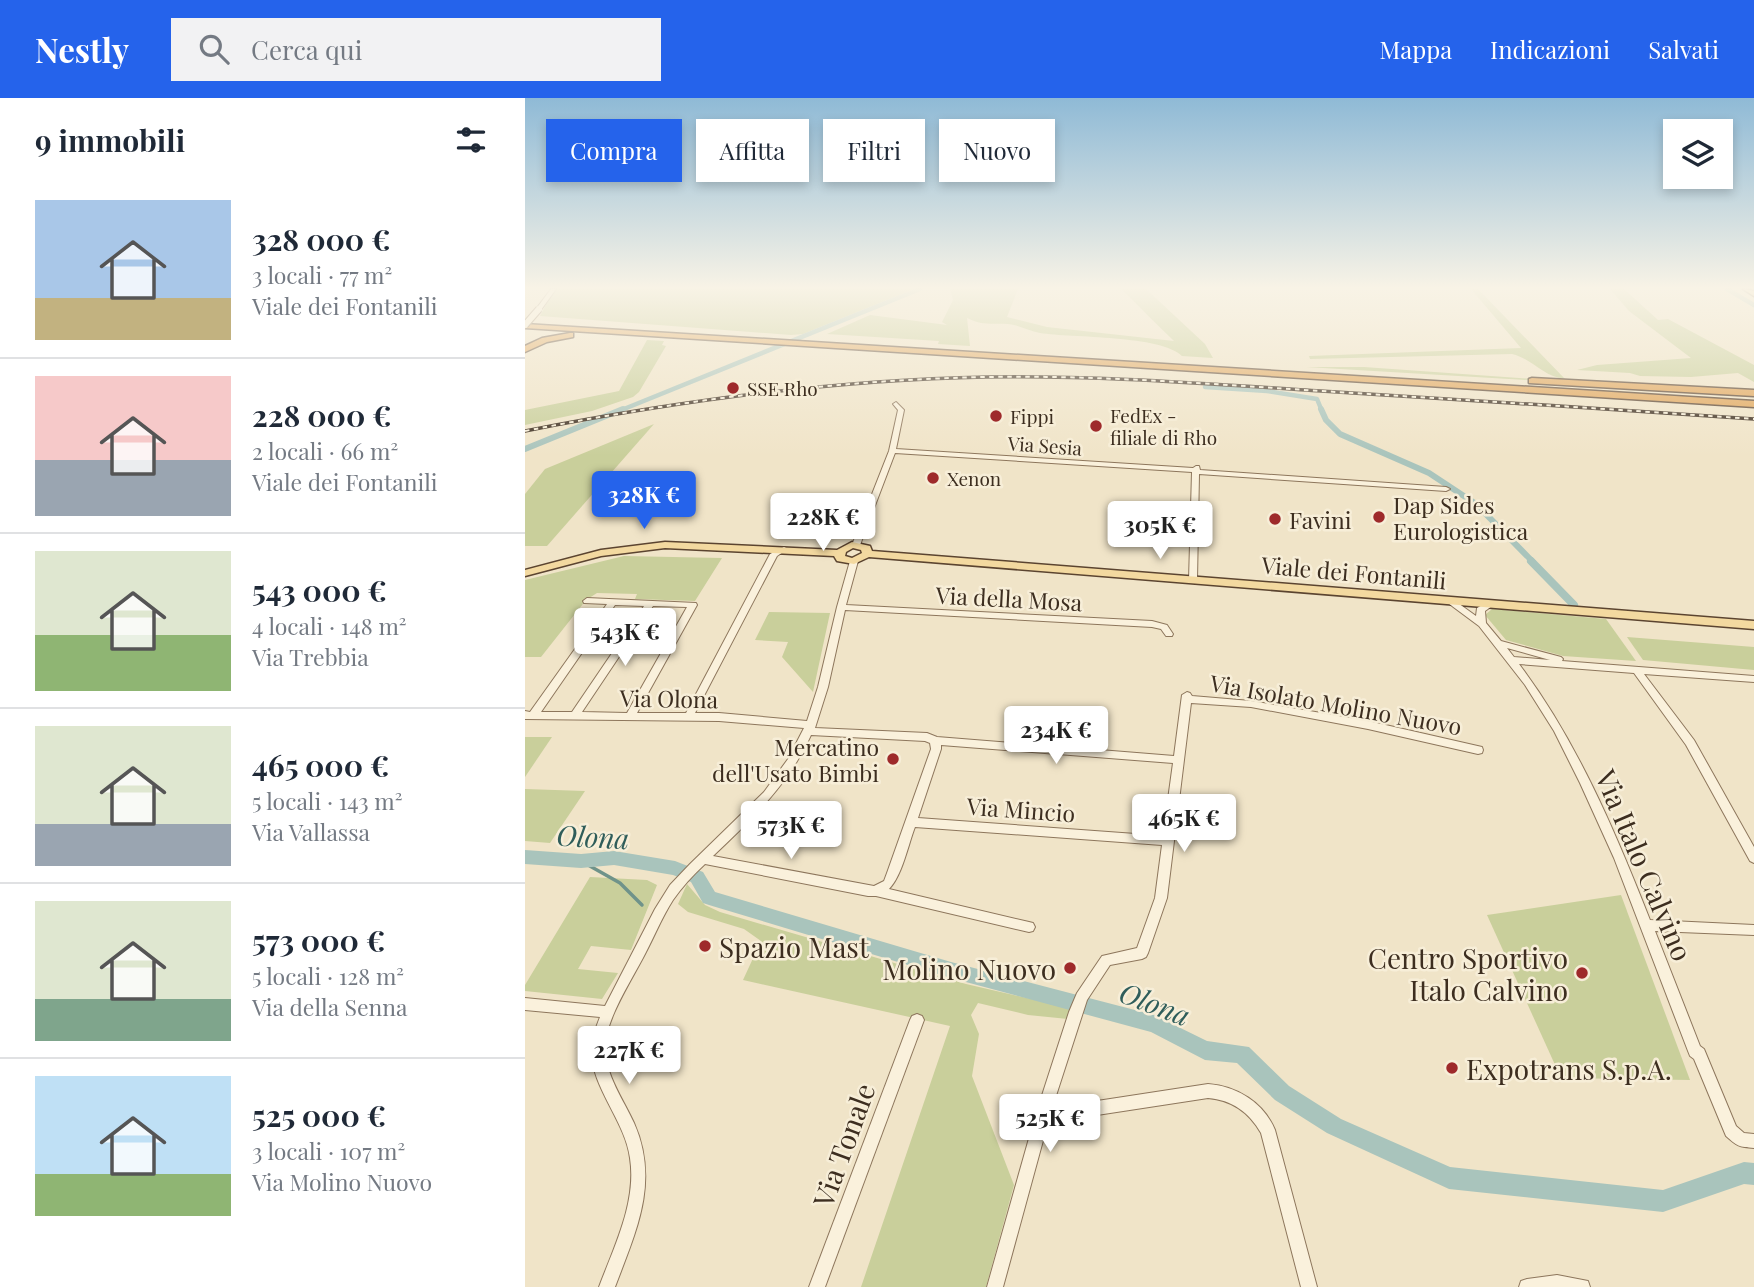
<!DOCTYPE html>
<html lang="it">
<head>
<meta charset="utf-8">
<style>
	:root { --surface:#fff; --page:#f2f2f3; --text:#1f2937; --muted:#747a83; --line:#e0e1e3; --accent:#2563eb }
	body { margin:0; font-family:"Playfair Display",serif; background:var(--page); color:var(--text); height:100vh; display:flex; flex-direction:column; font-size:26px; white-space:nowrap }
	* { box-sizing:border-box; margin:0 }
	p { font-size:23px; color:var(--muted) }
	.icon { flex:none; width:38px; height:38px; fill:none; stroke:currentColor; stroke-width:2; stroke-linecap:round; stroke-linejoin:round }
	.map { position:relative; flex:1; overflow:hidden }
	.side { display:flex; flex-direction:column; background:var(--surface); width:525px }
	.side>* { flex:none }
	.banner { position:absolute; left:21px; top:21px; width:665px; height:63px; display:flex; gap:14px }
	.tools { position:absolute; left:1138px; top:21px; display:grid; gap:14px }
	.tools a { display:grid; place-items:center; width:70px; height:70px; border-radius:0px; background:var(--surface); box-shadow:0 4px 10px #0003; font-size:35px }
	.price { position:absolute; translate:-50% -60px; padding:0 16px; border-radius:7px; background:#fff; color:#222; font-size:23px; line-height:46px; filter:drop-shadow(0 2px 4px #0008) }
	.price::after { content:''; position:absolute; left:50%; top:42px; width:21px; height:16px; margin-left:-10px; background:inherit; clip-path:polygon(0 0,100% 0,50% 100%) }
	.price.current { background:var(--accent); color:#fff }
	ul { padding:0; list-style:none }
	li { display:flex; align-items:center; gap:21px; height:175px; padding:0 35px }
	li+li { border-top:2px solid var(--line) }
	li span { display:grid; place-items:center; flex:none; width:196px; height:140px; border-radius:0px; color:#555 }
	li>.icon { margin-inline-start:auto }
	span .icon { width:84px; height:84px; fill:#fffc; stroke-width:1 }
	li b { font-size:30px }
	h2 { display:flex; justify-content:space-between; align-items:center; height:84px; padding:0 35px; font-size:30px }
	.chip { padding:0 24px; border-radius:0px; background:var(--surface); box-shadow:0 4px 10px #0003; font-size:24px; line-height:63px }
	.chip.current { background:var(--accent); color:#fff }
	header { display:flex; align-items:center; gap:42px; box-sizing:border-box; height:98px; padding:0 35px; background:var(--accent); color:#fff }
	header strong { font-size:33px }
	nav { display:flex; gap:38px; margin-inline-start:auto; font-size:24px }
	.search { width:490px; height:63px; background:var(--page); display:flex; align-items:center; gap:18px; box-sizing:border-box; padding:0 24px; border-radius:0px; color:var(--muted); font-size:26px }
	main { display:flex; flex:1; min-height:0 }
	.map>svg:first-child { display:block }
	.green { fill:#c9cf9b }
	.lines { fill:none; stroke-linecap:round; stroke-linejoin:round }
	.stream { stroke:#6f938a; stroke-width:3.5 }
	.canal-far2 { stroke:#a9c4bc; stroke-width:4.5 }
	.canal-far1 { stroke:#a9c4bc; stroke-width:6 }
	.canal { stroke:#a9c4bc; stroke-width:8 }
	.river { fill:#a9c4bc; fill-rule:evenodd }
	.minor-casing { stroke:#8d765c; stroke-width:2 }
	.major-casing { stroke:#5b4430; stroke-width:3 }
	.highway-casing { stroke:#5b4430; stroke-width:3 }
	.minor { fill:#faf1dc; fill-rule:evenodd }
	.major { fill:#f3d9a0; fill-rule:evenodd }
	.highway { fill:#e0a458; fill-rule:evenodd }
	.rail-casing { stroke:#3d2e20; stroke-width:3.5 }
	.rail { stroke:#f7eed8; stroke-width:2; stroke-dasharray:4.5; stroke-linecap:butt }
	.minor-bridge-casing { stroke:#8d765c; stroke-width:8; stroke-linecap:butt }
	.minor-bridge { stroke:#faf1dc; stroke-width:6 }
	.poi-dot { fill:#9e2a2b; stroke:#f7eed8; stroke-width:2.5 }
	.labels { text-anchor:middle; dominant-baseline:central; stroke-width:5; stroke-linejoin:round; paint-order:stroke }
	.far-poi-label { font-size:19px; fill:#3d2e20; stroke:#f7eed8; text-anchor:start }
	.far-street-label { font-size:19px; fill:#3d2e20; stroke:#f7eed8 }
	.poi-label { font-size:23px; fill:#3d2e20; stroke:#f7eed8; text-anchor:start }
	.street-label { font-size:23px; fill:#3d2e20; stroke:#f7eed8 }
	.near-water-label { font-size:28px; font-style:italic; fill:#2f5d5a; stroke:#f7eed8 }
	.near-street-label { font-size:28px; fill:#3d2e20; stroke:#f7eed8 }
	.near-poi-label { font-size:28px; fill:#3d2e20; stroke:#f7eed8; text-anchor:start }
</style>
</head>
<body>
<header>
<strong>Nestly</strong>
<div class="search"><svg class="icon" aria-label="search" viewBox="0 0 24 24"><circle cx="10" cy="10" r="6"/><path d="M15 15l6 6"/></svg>Cerca qui</div>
<nav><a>Mappa</a><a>Indicazioni</a><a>Salvati</a></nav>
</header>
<main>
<section class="side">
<h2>9 immobili<svg class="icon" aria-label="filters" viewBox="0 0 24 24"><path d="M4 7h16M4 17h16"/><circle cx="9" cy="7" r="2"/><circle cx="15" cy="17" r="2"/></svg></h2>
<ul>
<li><span style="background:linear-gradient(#a9c7e8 70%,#c2b280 0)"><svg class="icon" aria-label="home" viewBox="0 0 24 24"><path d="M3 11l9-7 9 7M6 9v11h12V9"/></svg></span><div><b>328 000 €</b><p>3 locali · 77 m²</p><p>Viale dei Fontanili</p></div></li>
<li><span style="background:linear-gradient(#f6c9c9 60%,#9aa5b1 0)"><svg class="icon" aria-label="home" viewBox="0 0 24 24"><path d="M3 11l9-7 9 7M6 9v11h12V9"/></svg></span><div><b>228 000 €</b><p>2 locali · 66 m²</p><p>Viale dei Fontanili</p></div></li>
<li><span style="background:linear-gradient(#dfe7d0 60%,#8fb573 0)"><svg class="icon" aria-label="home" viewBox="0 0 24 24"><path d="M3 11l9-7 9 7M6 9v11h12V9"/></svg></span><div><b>543 000 €</b><p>4 locali · 148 m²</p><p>Via Trebbia</p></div></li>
<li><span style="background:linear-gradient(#dfe7d0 70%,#9aa5b1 0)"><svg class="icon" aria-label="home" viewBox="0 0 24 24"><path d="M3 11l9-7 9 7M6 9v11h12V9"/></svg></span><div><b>465 000 €</b><p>5 locali · 143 m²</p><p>Via Vallassa</p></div></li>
<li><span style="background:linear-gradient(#dfe7d0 70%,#7fa58c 0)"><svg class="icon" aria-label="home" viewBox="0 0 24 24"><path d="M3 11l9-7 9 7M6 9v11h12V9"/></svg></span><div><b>573 000 €</b><p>5 locali · 128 m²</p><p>Via della Senna</p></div></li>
<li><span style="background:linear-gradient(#bfe0f5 70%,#8fb573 0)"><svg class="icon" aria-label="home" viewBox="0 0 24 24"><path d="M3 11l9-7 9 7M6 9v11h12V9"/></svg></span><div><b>525 000 €</b><p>3 locali · 107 m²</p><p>Via Molino Nuovo</p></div></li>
</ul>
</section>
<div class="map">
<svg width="1229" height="1189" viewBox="0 0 1229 1189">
	<rect width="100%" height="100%" fill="#f0e4c8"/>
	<g class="green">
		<path d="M29 191H389L278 236 266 237 15 218Z"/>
		<path d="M425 191H493L482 219 522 229 649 243C632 227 614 208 596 191H621L680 246 688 260 657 258C636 237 547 240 515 235 504 233 494 227 483 226 465 225 459 228 442 220L445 248 413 246 414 243 302 236 345 217 422 227 417 224 428 202Z"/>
		<path d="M946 191H953L1040 281C1018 279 1008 261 987 256L785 261 784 258 996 250Z"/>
		<path d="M1085 191H1099L1133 222 1143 221 1229 267V284L1213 275 1166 279 1115 278 1105 275 1052 272 1072 267 1166 260 1104 213Z"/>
		<path d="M122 242 139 243 137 247 141 248 114 294 108 299 67 313 0 327V312L94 293Z"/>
		<path d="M781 269H839L1024 282H1003Z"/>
		<path d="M129 326 22 448H0V396L20 371Z"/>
		<path d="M99 458 197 460 170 503 110 501 112 496 72 495 61 502 16 559H0V482Z"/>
		<path d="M967 511 1081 521 1111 563 1038 558 981 542 960 517Z"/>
		<path d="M244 514 305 515 288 594 257 559 263 544 230 542Z"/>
		<path d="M1102 539 1229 549V572L1118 562Z"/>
		<path d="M0 639H27L0 679Z"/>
		<path d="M0 691 60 693 25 745 0 743Z"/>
		<path d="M65 779 122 782 132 787 106 852 66 848 53 871 93 875 77 901 0 893V887Z"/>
		<path d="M162 786 180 807 195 814 441 886 546 910 543 921 503 917 453 905 446 917 454 936 447 978 489 1087 461 1189H336L425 928 218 882 236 843 219 831 163 814 153 806Z"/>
		<path d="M1096 797 1165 982 1036 980 962 817Z"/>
	</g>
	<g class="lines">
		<path class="stream" d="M56 763 95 785 117 807"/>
		<g class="canal-far2">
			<path d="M1202 191 1229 207"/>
			<path d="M680 289 742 293 792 301 797 313"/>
			<path d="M94 313 395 191"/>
		</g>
		<g class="canal-far1">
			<path d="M796 311 801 322 815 336 904 375 951 406 1008 464"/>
			<path d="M0 351 98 311"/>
		</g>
		<path class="canal" d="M1006 463 1049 507"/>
		<path class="river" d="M0 752 56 756 89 753 150 763 178 774 190 794 426 864 629 917 682 943 724 949 764 988 816 1021 925 1069 1138 1092 1219 1064 1229 1065V1087L1219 1086 1138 1114 924 1091 802 1035 750 1002 712 965 680 962 626 934 426 880 184 807 178 805 166 784 148 777 89 767 56 770 0 766Z"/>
		<defs>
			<g id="minor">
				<path d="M26 191H31L16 212H12L11 211Z"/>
				<path d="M371 304 379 312 371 351 668 370 671 368H674L675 372 921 389 925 391 921 393 674 376 672 482 668 485 664 482 667 374 370 355 335 447 334 449H328L327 447 364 353 373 312 368 306Z"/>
				<path d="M259 449 263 451 252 458 170 615H194L282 623 293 589 312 509 325 463 329 461 333 463 321 507 627 523 642 527 648 536 647 538H641L636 531 627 529 320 512 303 589 290 630 402 635 412 639 649 658 657 597 662 594 665 595 667 598 726 603 843 623 957 649 958 652 957 655 953 656 843 631 726 609 666 605 642 800 623 855 621 859 617 861 585 867 562 902 529 1004 546 1007 683 986C712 988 739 1005 750 1032L792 1189H776L736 1035C724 1014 707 1002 683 1000L546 1021 525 1017 478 1189H462L510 1019 544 914 552 895 577 858 612 850 630 800 637 747 390 729C383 747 377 778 364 791L504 824 508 825 510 829 508 833 504 834 351 798H343L180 766C168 777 157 789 148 802 137 819 130 837 121 854 108 880 79 923 80 951 81 978 98 1001 109 1025 135 1084 111 1133 90 1189H74C89 1149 112 1104 105 1060 100 1022 66 990 66 950 67 940 71 929 75 919L0 912V900L80 908 130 811 145 787 165 766 239 694 263 661 279 630 194 623 0 621V613L5 614 82 506 59 505 58 503 62 500 171 505 172 507 112 615H161L245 456ZM90 507 119 508 47 614H16ZM128 508 162 509 102 615 57 614ZM286 637 400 643 405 645 406 651 362 775 359 783 349 788 188 758C226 722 264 686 286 637ZM416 647 648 665 638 738 393 720 416 651Z"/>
				<path d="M926 500 951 518 952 510 963 504H969L970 506 960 513 961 525 976 543 1036 559 1038 561 1037 563 1229 578V584L1119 576 1169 642 1229 749V765L1225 763 1161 647 1109 575 994 566C1052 643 1090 733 1125 822L1229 827V837L1130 833 1175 948 1179 951 1211 1028 1219 1035 1229 1036V1050C1214 1049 1212 1048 1201 1038L1169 961 1165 958 1163 953 1089 760 1055 685 1029 633 1000 587 954 528 923 505 922 503 923 501ZM982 550 1025 562 989 559Z"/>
				<path d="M392 916 397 918 399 922 300 1189H284L385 922 387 918Z"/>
				<path d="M1032 1177 1063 1183 1065 1189H994L996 1183 1002 1181Z"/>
			</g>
			<g id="major">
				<path d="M1218 191 1229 193V198Z"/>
				<path d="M140 444 312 452 327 444 345 448 347 453 1229 523V531L344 459 329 466 312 463 309 458 140 450 76 458 0 478V472L76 452ZM328 450 336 452 337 455 327 460 320 458 321 454Z"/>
			</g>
			<g id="highway">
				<path d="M0 226 1229 303V309L0 230Z"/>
				<path d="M45 235H48V239L22 244 0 254V248L17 240Z"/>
				<path d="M1007 280 1229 292V298L1004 285V281Z"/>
			</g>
		</defs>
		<use href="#minor" class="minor-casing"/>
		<use href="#major" class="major-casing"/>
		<use href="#highway" class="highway-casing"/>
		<use href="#minor" class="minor"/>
		<use href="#major" class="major"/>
		<use href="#highway" class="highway"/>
		<defs>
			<path id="rail" d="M0 333C152 303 306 282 461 279 573 277 685 286 796 293 940 302 1085 311 1229 321"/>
		</defs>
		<use href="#rail" class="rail-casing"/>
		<use href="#rail" class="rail"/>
		<defs>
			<path id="minor-bridge" d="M0 227 14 211"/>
		</defs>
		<use href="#minor-bridge" class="minor-bridge-casing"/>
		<use href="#minor-bridge" class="minor-bridge"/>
	</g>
	<linearGradient id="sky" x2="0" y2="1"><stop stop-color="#8fbad6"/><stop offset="0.53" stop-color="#f8f3e6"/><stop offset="1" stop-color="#f8f3e6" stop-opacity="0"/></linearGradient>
	<rect width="1229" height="358" fill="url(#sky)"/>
	<g class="poi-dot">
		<circle cx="208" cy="290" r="7"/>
		<circle cx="471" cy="318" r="7"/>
		<circle cx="571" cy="328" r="7"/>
		<circle cx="408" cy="380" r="7"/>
		<circle cx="854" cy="419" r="7"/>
		<circle cx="750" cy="421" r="7"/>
		<circle cx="368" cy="661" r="7"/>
		<circle cx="180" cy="848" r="7"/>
		<circle cx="545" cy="870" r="7"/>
		<circle cx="1057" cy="875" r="7"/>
		<circle cx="927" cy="970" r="7"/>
	</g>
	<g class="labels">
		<g class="far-poi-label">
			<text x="222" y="290">SSE Rho</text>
			<text x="585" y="317">FedEx -<tspan x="585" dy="22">filiale di Rho</tspan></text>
			<text x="485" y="318">Fippi</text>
			<text x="422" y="380">Xenon</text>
		</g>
		<g class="far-street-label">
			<text transform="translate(520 347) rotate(4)">Via Sesia</text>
		</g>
		<g class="poi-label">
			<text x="868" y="406">Dap Sides<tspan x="868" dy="26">Eurologistica</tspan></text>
			<text x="764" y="421">Favini</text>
			<text x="354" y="648" text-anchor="end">Mercatino<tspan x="354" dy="26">dell'Usato Bimbi</tspan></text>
		</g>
		<g class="street-label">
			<text transform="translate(829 474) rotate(5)">Viale dei Fontanili</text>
			<text transform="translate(484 500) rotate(3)">Via della Mosa</text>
			<text transform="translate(144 600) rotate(1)">Via Olona</text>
			<text transform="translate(811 606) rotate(10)">Via Isolato Molino Nuovo</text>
			<text transform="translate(496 711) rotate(4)">Via Mincio</text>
		</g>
		<g class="near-water-label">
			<text transform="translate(68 738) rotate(3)">Olona</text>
			<text transform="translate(630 905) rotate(21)">Olona</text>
		</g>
		<g class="near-street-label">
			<text transform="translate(1120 767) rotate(67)">Via Italo Calvino</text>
			<text transform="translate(318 1047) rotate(-70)">Via Tonale</text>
		</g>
		<g class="near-poi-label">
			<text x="194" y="848">Spazio Mast</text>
			<text x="1043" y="859" text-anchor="end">Centro Sportivo<tspan x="1043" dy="32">Italo Calvino</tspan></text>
			<text x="531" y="870" text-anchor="end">Molino Nuovo</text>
			<text x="941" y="970">Expotrans S.p.A.</text>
		</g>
	</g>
</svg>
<div class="tools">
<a><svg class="icon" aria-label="layers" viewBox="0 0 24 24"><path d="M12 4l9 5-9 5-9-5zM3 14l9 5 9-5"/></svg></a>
</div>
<b class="price current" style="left:119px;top:433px">328K €</b>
<b class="price" style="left:298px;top:455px">228K €</b>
<b class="price" style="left:635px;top:463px">305K €</b>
<b class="price" style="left:100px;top:570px">543K €</b>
<b class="price" style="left:531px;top:668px">234K €</b>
<b class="price" style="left:659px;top:756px">465K €</b>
<b class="price" style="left:266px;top:763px">573K €</b>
<b class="price" style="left:104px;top:988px">227K €</b>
<b class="price" style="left:525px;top:1056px">525K €</b>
<div class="banner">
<a class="chip current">Compra</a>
<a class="chip">Affitta</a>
<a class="chip">Filtri</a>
<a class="chip">Nuovo</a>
</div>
</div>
</main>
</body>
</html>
